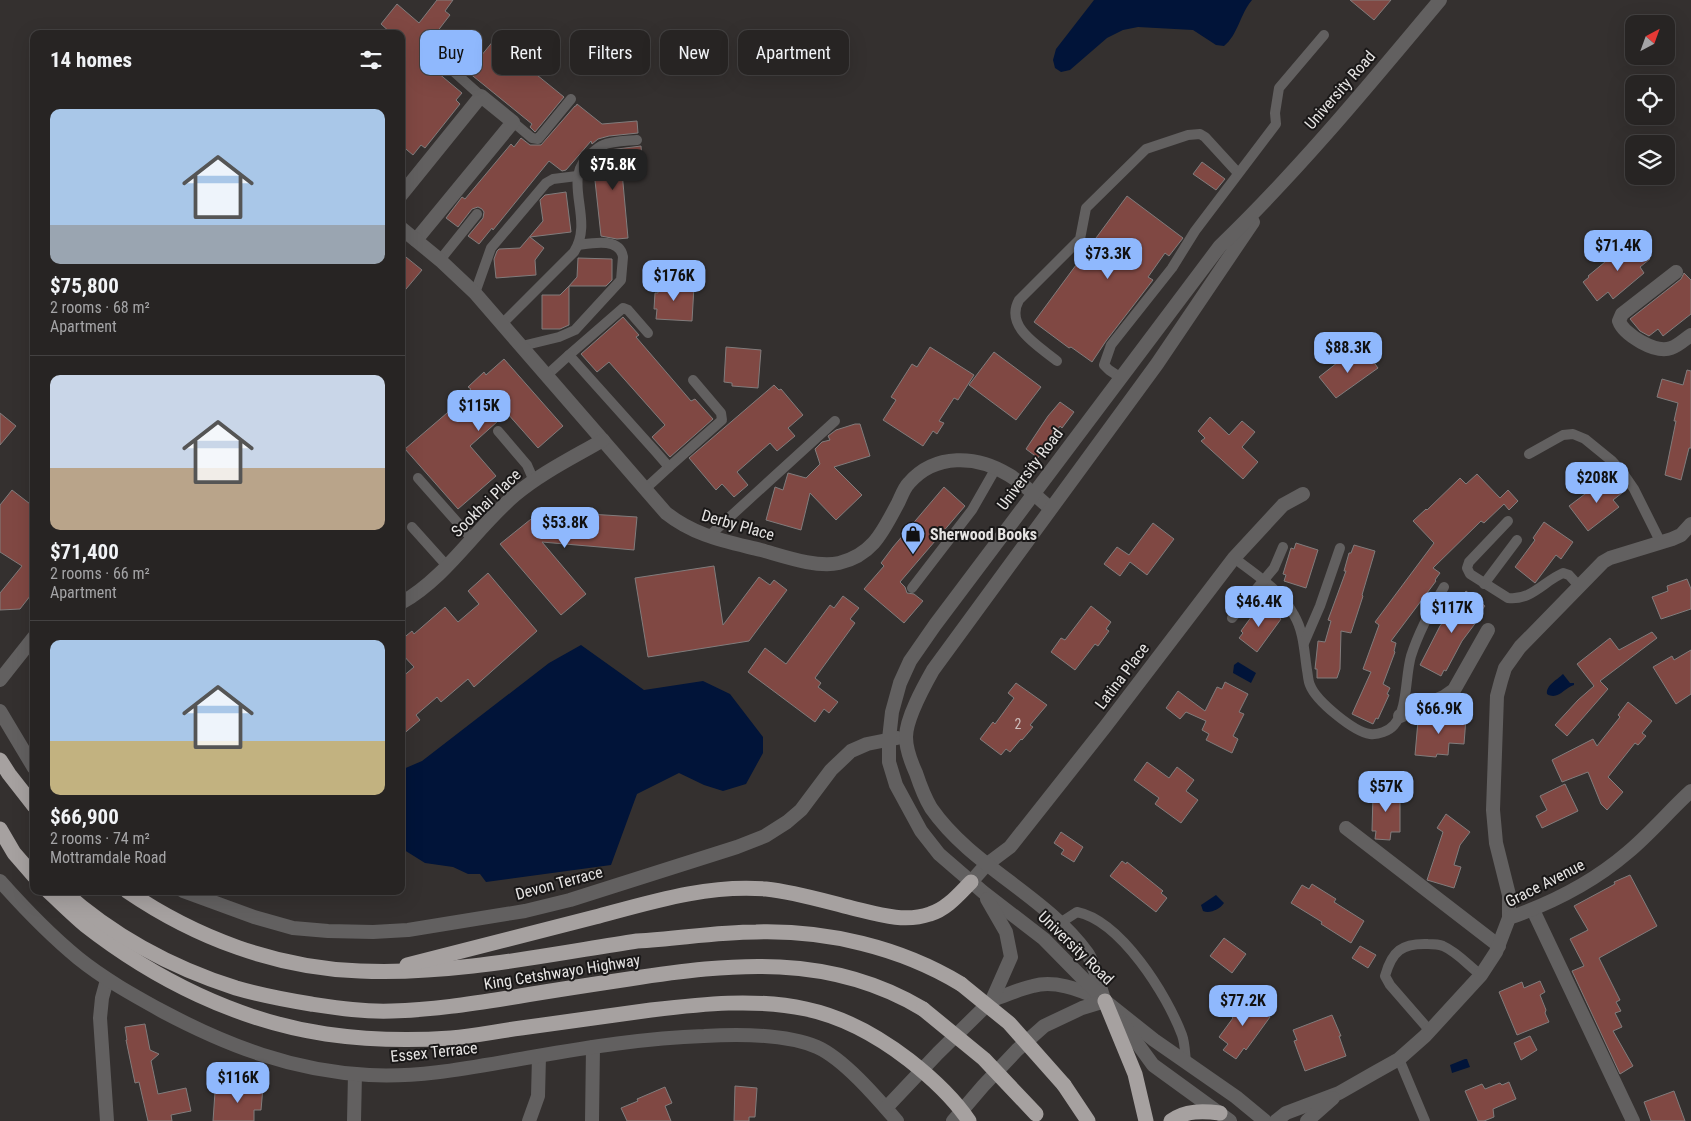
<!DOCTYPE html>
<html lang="en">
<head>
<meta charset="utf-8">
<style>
	:root { --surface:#272423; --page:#2f2c2b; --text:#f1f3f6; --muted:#a4a4a6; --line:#434141; --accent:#8fb8fd }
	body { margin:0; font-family:"Roboto Condensed",sans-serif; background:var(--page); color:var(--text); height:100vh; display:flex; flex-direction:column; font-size:19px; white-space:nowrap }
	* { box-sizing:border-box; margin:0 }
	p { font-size:16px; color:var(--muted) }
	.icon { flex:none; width:28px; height:28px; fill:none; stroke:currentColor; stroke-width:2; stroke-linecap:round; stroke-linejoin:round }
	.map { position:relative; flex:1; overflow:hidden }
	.drawer { position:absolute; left:30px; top:30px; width:375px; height:865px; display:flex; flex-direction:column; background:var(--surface); border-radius:10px; box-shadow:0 5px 20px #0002,0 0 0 1px var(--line) }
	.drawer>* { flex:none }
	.guide { position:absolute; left:420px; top:30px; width:475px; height:45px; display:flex; gap:10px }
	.needle { width:32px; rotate:41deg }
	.controls { position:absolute; left:1625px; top:15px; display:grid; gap:10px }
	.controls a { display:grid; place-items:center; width:50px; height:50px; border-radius:10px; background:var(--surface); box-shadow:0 5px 20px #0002,0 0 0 1px var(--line); font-size:25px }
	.price { position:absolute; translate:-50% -42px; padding:0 11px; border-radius:10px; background:var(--accent); color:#111; font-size:16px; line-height:32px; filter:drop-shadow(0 1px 2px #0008) }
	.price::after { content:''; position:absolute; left:50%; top:30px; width:15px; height:11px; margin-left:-8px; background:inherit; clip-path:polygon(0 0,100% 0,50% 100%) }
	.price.selected { background:#222; color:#fff }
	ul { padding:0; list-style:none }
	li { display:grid; align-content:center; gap:10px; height:265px; padding:0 20px }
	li+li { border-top:1px solid var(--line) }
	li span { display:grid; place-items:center; height:155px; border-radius:10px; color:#555 }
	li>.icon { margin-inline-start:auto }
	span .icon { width:90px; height:90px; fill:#fffc; stroke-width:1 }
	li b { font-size:21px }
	h2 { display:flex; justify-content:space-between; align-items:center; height:60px; padding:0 20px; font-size:21px }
	.pill { padding:0 18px; border-radius:10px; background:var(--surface); box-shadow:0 5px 20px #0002,0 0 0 1px var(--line); font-size:18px; line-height:45px }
	.pill.selected { background:var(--accent); color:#111 }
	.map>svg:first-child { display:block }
	.water { fill:#011439 }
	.building { fill:#804843; stroke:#817c7c }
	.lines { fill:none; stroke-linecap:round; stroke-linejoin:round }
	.service { stroke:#626060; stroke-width:10 }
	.minor { stroke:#626060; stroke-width:14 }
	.tertiary { stroke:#626060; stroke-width:14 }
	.motorway { stroke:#a6a1a0; stroke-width:15 }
	.motorway-bridge { stroke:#a6a1a0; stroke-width:15 }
	.labels { text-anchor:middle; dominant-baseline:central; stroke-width:4; stroke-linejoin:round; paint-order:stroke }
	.number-label { font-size:14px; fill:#ccbdbb }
	.street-label { font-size:16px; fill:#e6e4e3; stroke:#1a1818 }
	.poi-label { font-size:16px; font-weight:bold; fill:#e6e4e3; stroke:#1a1818; text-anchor:start }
</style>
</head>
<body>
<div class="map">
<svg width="1691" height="1121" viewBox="0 0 1691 1121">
	<rect width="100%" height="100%" fill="#34302f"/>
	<g class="water">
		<path d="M1094 0H1252C1240 14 1238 35 1224 46L1216 45 1193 30 1138 27 1123 30 1107 38 1070 70 1061 72 1055 68 1053 60 1056 49Z"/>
		<path d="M581 645 644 690 703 681 730 694 763 737V753L746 784 723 791 704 785 679 773 637 794 611 865 486 882 480 874H468L453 867 425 863 401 848V770L422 761 549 663Z"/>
		<path d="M1238 662 1256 673 1251 683 1233 673 1234 665Z"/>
		<path d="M1563 674 1570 683H1574V685C1565 687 1558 701 1547 694 1546 685 1557 680 1563 674Z"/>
		<path d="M1216 895 1224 903C1220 909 1210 914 1203 911L1201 905Z"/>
		<path d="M1465 1059H1467L1470 1067 1452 1073 1450 1065Z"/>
	</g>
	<g class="building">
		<path d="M437 0H453L445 11 450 15 433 37 435 39 419 57 462 93 456 100 460 104 425 148 421 145 413 155 401 145V34H392L381 24 397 4 419 23Z"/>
		<path d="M1350 0H1391L1374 20Z"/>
		<path d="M494 40 564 97 535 132 530 127 532 124 468 72Z"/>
		<path d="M577 104 602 124 637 121 638 133 609 136 598 139 592 144 591 141 566 170 562 171 549 161 493 230 492 228 479 244 468 236 483 218 484 212 482 209 478 207 472 209 458 227 446 218 462 197 465 199 511 144 514 147 521 138 530 145H541L575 106H576Z"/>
		<path d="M641 146 642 159 621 161 628 238 617 239 601 236 593 162 603 153 609 150Z"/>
		<path d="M1202 162 1225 179 1216 190 1193 174Z"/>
		<path d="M566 192 571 232 530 237 544 248 535 260 536 275 496 278 494 259 497 251 499 249 520 248 543 221 540 200 545 195Z"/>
		<path d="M1127 196 1183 238 1169 256 1165 253 1148 277 1153 280 1106 341 1092 362 1071 347 1069 348 1034 322Z"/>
		<path d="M1636 240 1650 259 1640 267 1644 273 1613 299 1608 292 1597 301 1583 282 1589 277 1588 276 1628 243 1630 245Z"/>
		<path d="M401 253 422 270 401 295Z"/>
		<path d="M578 258 612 259V280L606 286H569L577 277Z"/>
		<path d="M1684 273 1691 280V314L1663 336 1658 329 1649 336 1640 331 1630 319 1681 279Z"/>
		<path d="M658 284 694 286 692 321 656 319 657 309H654L655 293H658Z"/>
		<path d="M569 286V325L560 329H542V295H560Z"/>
		<path d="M623 317 639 335 636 337 691 401 695 399 713 419 670 457 652 437 665 425 609 362 597 372 581 354Z"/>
		<path d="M726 347 761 350 758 388 732 386V383L724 382Z"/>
		<path d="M930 347 974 375 958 400 954 398 939 421 944 423 937 434 933 431 923 446 883 420 896 400 891 397 912 364 917 367Z"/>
		<path d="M994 352 1041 387 1016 420 969 385Z"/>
		<path d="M1351 352 1357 361 1367 353 1378 368 1336 398 1319 377Z"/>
		<path d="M504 359 563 426 538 448 507 413 470 446 496 476 458 509 405 449 454 407 453 405 471 389 468 387 484 372 486 375Z"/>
		<path d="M1687 370 1691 371V448H1689L1681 480 1665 475 1676 421H1674L1678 403 1657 397 1662 379 1683 385Z"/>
		<path d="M774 385 779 390 781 389 803 415 788 428 795 436 777 451 770 443 737 472 748 485 734 497 722 484 716 490 689 458Z"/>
		<path d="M1060 402 1074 412 1062 428 1060 426 1038 458 1026 449 1048 416Z"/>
		<path d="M0 413 16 426 0 445Z"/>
		<path d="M1210 417 1229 435 1242 421 1255 432 1242 447 1258 462 1243 479 1201 441 1205 438 1198 431Z"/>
		<path d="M855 424H860L870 456 834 467 862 495 836 520 810 493 801 530 766 520 775 487 783 490 788 473 806 478 820 464 815 449 822 442 830 440 828 436 836 430Z"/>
		<path d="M1477 474 1500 498 1508 490 1518 501 1509 510 1504 504 1484 523 1481 521 1433 568 1440 573 1435 580 1436 581 1391 641 1396 643 1394 651 1395 652 1383 684 1390 688 1387 694 1389 695 1378 719 1376 718 1373 724 1352 714 1371 672 1363 669 1379 625 1375 622 1434 543 1413 521 1426 509 1427 510 1460 478 1466 484Z"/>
		<path d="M1609 476 1622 493 1613 500 1619 507 1588 531 1569 506Z"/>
		<path d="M944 487 965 506 900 582 905 587 907 593 914 594 923 601 904 623 864 589 884 566 881 563 893 547Z"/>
		<path d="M12 490 34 507V591L20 609 0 610V593L22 566 0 552V505Z"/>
		<path d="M541 511 637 517 634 550 542 542 586 594 561 615 500 544Z"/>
		<path d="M1544 522 1573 542 1561 559 1556 555 1535 583 1515 567 1535 540 1533 538Z"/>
		<path d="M1153 523 1174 539 1147 575 1130 562 1120 576 1104 564 1117 547 1129 555Z"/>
		<path d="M1296 543 1318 550 1306 588 1284 581 1286 575 1283 574 1291 548 1294 549Z"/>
		<path d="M1354 545 1375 551 1362 595 1363 596 1351 633 1341 631 1340 669 1337 678H1317V669H1315L1318 641 1325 642 1331 621 1328 620 1346 571H1344L1349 553H1351Z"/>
		<path d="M714 566 723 625 759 577 770 585 774 580 787 590 749 641 648 657 635 578Z"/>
		<path d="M488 573 537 631 474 687 468 679 441 702 437 697 416 715 420 720 401 736V678L414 667 401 653V640L412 631 414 634 445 607 458 622 479 604 468 591Z"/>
		<path d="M1687 579 1691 589V609L1661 619 1652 597 1668 591 1667 586Z"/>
		<path d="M1466 591 1485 606 1481 611 1483 613 1462 641 1446 671 1444 670 1441 676 1420 665 1440 626Z"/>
		<path d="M843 596 859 608 850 619 855 623 815 678 821 683 818 687 838 702 829 713 824 709 815 722 748 672 765 648 786 664 830 605 834 608Z"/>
		<path d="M1263 605 1281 619 1257 652 1239 638 1243 633 1241 631 1257 609 1259 611Z"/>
		<path d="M1091 606 1111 622 1106 629 1109 631 1098 646 1095 644 1075 670 1051 652 1061 638 1065 640Z"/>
		<path d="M1652 632 1657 638 1600 681 1608 689 1567 736 1555 725 1578 700 1594 686 1577 664 1610 638 1619 650Z"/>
		<path d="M1691 650V694L1676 704 1653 667 1672 656 1674 660Z"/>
		<path d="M1225 682 1248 694 1239 712 1244 714 1233 736 1238 739 1232 753 1206 740 1209 734 1202 730 1206 721 1186 712 1180 719 1166 708 1178 691 1205 711 1217 687 1222 689Z"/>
		<path d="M1016 683 1047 705 1030 725 1033 727 1022 740 1021 739 1010 752 1006 749 1001 755 980 739 993 722 995 724 1014 698 1008 693Z"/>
		<path d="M1628 702 1652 721 1642 733 1646 736 1638 745 1635 743 1608 777 1623 792 1607 810 1601 804 1588 772 1562 782 1552 760 1593 739 1597 746 1620 717 1618 715Z"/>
		<path d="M1430 714 1466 718 1464 744 1449 743 1448 755 1437 754 1436 757 1415 755 1418 721 1429 722Z"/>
		<path d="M1147 762 1169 778 1177 767 1194 780 1186 791 1198 800 1181 823 1155 804 1159 798 1134 780Z"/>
		<path d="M1565 784 1578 811 1542 828 1536 816 1547 810 1540 796Z"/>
		<path d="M1378 787 1400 788V832H1391L1390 840 1375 839 1376 831H1372L1373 795H1377Z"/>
		<path d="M1446 814 1470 832 1460 845 1454 865 1461 867 1454 888 1427 880 1443 832 1437 828Z"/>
		<path d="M1061 832 1083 847 1074 862 1061 854 1064 850 1054 843Z"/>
		<path d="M1122 861 1126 864 1127 862 1163 891 1161 893 1167 898 1156 912 1110 876Z"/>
		<path d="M1630 875 1657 926 1599 958 1620 1000 1616 1002 1621 1011 1615 1013 1622 1027 1613 1031 1633 1066 1620 1074 1572 971 1584 966 1570 939 1588 930 1574 906 1615 884 1614 882Z"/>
		<path d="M1312 884 1336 899 1334 902 1364 921 1351 943 1321 924 1322 922 1291 903 1302 885 1309 889Z"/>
		<path d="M1224 938 1246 954 1232 973 1210 956Z"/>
		<path d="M1360 946 1376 955 1368 968 1352 958Z"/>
		<path d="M1540 981 1545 992 1540 995 1546 1010 1545 1013 1549 1022 1517 1035 1499 992 1522 982 1524 988Z"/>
		<path d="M1243 996 1255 1006 1257 1004 1266 1011 1265 1013 1270 1017 1246 1050 1244 1048 1236 1059 1223 1050 1228 1044 1219 1037 1233 1018 1229 1014Z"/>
		<path d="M1332 1015 1341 1036H1339L1346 1056 1305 1071 1294 1041 1297 1040 1293 1030Z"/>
		<path d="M145 1024 150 1050 159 1054 151 1061 158 1094 186 1088 191 1111 171 1115 172 1121H148L139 1082 135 1083 126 1040H127L125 1027Z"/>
		<path d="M1530 1036 1537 1050 1521 1060 1514 1043Z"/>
		<path d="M1509 1082 1516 1099 1493 1109 1494 1117 1484 1121H1478L1465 1091 1482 1084 1485 1089 1500 1083 1502 1085Z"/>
		<path d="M243 1085 263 1087 261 1110H254V1121H213L215 1092 234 1094 235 1087 243 1088Z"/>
		<path d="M735 1086 757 1088 755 1117H749V1121H734Z"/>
		<path d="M665 1087 672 1103 665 1106 671 1121H627L621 1108 638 1101 637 1099Z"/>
		<path d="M1674 1091 1685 1121H1651L1644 1102Z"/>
	</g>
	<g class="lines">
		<g class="service">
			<path d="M472 40 453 65 452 70 481 96"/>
			<path d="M513 122 532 138 538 139 571 99"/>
			<path d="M440 260 477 214"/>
			<path d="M475 293 491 248 546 183 553 179 577 176"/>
			<path d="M502 324 574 252C596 217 558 178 593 152 596 150 599 146 603 145 612 141 627 141 637 140"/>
			<path d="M522 346 559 337 575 330 621 280 623 257C620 237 592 243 578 245"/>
			<path d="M569 355 623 308 628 310 648 333"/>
			<path d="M1057 361C1039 346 1004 327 1019 300L1080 239 1086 208 1146 149 1188 135 1200 134 1205 137 1238 173"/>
			<path d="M547 375 569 355 656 452 669 467 645 489"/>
			<path d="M1121 378 1109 370 1104 365 1111 345 1172 268 1195 231 1276 124 1275 113 1279 88 1324 35"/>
			<path d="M498 431 527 465 534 481"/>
			<path d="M1529 454 1563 435 1573 434 1585 439 1612 461 1623 473 1634 489 1661 543"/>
			<path d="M669 467 722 420 721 413 693 380"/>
			<path d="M418 478 472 539"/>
			<path d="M1508 521 1469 562 1467 568 1470 574 1508 598C1531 601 1544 581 1563 573L1569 575 1579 586"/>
			<path d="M412 527 447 566"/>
			<path d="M709 536 835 421"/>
			<path d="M1234 558C1255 574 1281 590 1294 615 1304 632 1304 651 1307 670 1308 675 1308 681 1310 685 1316 701 1354 732 1370 734 1378 735 1389 731 1394 725 1408 709 1405 677 1411 656 1419 631 1431 609 1444 587"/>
			<path d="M1484 584 1517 540"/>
			<path d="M912 588 972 510 996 468"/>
			<path d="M1232 618 1274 568 1283 547"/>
			<path d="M1304 643 1320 606 1340 548"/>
			<path d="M1060 923 1077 912C1121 921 1167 995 1182 1035 1185 1043 1185 1054 1186 1062"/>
			<path d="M1430 1031 1390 985 1385 976C1392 951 1402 943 1428 944 1433 944 1438 944 1443 946 1457 952 1469 966 1481 975"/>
			<path d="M1399 1059 1425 1121"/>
		</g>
		<g class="minor">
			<path d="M401 195 481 96 513 122 416 240"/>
			<path d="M401 228 440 260 475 293 666 513C695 536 725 541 761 550 783 556 816 568 839 563 873 555 883 531 898 503 901 497 904 488 909 483 935 453 977 455 1009 475 1024 484 1037 497 1050 508"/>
			<path d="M1676 272 1622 314 1619 321C1624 335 1656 354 1671 348 1678 346 1685 339 1691 335"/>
			<path d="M401 603C447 577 475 529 515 495 541 473 574 457 603 440"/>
			<path d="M0 680 34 637"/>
			<path d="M1400 716 1444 697 1454 690 1488 630"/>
			<path d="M1346 828 1499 946"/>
			<path d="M971 882 986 865 1010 847 1105 727 1234 558 1283 505 1303 494"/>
			<path d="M1533 910 1633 1121"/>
			<path d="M1509 918V895L1496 843 1493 810 1497 696 1501 681 1505 668 1520 647 1603 562 1610 558 1672 539 1681 535 1691 524"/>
			<path d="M1105 1001 1154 1040 1236 1097 1265 1121"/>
			<path d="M1121 1021 1153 1065 1230 1121"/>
			<path d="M107 1121 100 1018 102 998 107 980"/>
			<path d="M354 1121 355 1074"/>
			<path d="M529 1121 538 1096 539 1056"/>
			<path d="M592 1121 593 1047"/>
			<path d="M1276 1121 1286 1113 1339 1093 1374 1073 1399 1059 1425 1036 1481 975 1496 952 1509 918C1552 903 1592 883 1627 853 1650 834 1669 811 1691 791"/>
			<path d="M1307 1121 1333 1098"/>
		</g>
		<g class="tertiary">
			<path d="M0 711 34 768"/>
			<path d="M0 881C24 908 50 935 78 958 104 979 133 995 162 1011 228 1046 293 1071 369 1075 424 1078 478 1066 532 1057 589 1047 646 1038 704 1036 738 1034 786 1034 817 1047 844 1059 878 1099 897 1121"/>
			<path d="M183 891 254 917 293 928 328 931 373 932 408 930 525 911 570 900 737 847 765 836 787 822 801 810 831 770 851 751 867 744 897 738"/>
			<path d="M1103 996C1099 984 1094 963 1087 953 1045 895 972 867 931 808 925 798 920 785 916 773 911 762 906 749 906 737 906 718 924 686 933 670L1157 364 1253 222"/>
			<path d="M992 1000C1005 996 1019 989 1033 986 1054 980 1078 989 1098 998"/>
			<path d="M1105 1001 1044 939 983 892 939 854 921 831 896 785 889 762V739L892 712 900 683 910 661 935 625 1220 246C1299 170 1369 85 1440 0"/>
			<path d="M886 1108 938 1053 992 1000 1011 957 1006 932 987 899"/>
			<path d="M953 1121 983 1086 1017 1050 1044 1026 1082 1008 1105 1001"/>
		</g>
		<g class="motorway">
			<path d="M0 760 9 774 34 806"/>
			<path d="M0 829 14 853 34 876"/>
			<path d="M48 891C60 902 72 914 85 925 154 979 238 1021 326 1034 368 1040 409 1041 451 1038 475 1036 498 1031 521 1028 564 1022 608 1016 651 1010 702 1004 755 998 806 1009 844 1017 879 1037 909 1060 932 1078 953 1097 969 1121"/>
			<path d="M63 891C112 935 173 968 236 988 260 995 286 1000 311 1004 338 1008 364 1012 392 1011 431 1010 470 1004 508 998 549 991 589 985 629 979 732 963 830 953 923 1009"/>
			<path d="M127 891C196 938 276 968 360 971 453 975 546 955 637 941 677 939 716 932 756 932 826 930 900 947 961 984"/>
			<path d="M407 965C470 949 532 933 595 917 651 902 708 884 766 889 795 892 824 901 852 908 877 914 904 923 930 914 947 909 959 894 971 882"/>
			<path d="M1105 1001 1135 1074 1146 1121"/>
			<path d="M1064 1085 1088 1121"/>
			<path d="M1171 1121C1185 1110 1204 1111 1220 1113"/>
		</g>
		<g class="motorway-bridge">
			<path d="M961 984 1009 1023 1064 1085"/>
			<path d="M923 1009 984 1059 1036 1114"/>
		</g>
	</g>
	<defs>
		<symbol id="shop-pin" viewBox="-11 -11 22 30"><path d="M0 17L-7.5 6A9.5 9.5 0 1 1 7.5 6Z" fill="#8fb8fd" stroke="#1a1818"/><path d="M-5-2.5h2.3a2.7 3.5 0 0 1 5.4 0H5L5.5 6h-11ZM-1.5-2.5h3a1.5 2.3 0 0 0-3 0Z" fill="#111"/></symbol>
	</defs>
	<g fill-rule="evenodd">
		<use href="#shop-pin" x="899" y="520" width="28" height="38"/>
	</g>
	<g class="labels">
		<g class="number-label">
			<text x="1018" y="724">2</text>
		</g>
		<g class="street-label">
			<text transform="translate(1340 90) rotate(-49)">University Road</text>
			<text transform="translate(1030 469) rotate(-53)">University Road</text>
			<text transform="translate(486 503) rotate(-44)">Sookhai Place</text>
			<text transform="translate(738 525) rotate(16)">Derby Place</text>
			<text transform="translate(1122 676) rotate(-53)">Latina Place</text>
			<text transform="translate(559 883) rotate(-15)">Devon Terrace</text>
			<text transform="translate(1545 883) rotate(-27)">Grace Avenue</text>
			<text transform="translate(1076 948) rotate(44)">University Road</text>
			<text transform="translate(562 972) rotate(-9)">King Cetshwayo Highway</text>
			<text transform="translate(434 1052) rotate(-6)">Essex Terrace</text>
		</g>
		<g class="poi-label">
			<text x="930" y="534">Sherwood Books</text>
		</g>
	</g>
</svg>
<div class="controls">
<a><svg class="needle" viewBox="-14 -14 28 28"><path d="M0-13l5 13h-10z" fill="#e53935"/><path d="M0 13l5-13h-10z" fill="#a4a4a6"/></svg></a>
<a><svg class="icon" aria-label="locate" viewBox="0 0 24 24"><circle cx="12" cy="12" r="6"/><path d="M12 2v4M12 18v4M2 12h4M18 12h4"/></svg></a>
<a><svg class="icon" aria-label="layers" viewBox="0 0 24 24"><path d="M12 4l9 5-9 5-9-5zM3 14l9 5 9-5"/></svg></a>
</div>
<b class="price selected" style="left:613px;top:191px">$75.8K</b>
<b class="price" style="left:1618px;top:272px">$71.4K</b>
<b class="price" style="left:1108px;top:280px">$73.3K</b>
<b class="price" style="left:674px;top:302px">$176K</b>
<b class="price" style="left:1348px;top:374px">$88.3K</b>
<b class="price" style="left:479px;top:432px">$115K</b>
<b class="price" style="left:1597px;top:504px">$208K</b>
<b class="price" style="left:565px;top:549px">$53.8K</b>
<b class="price" style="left:1259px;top:628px">$46.4K</b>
<b class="price" style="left:1452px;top:634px">$117K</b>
<b class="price" style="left:1439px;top:735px">$66.9K</b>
<b class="price" style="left:1386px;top:813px">$57K</b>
<b class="price" style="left:1243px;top:1027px">$77.2K</b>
<b class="price" style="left:238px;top:1104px">$116K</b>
<div class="guide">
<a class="pill selected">Buy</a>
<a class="pill">Rent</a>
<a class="pill">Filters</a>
<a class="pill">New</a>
<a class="pill">Apartment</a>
</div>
<section class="drawer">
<h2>14 homes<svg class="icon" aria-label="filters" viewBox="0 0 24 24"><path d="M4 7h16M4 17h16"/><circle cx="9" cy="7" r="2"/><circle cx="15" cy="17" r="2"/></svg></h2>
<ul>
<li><span style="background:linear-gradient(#a9c7e8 75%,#9aa5b1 0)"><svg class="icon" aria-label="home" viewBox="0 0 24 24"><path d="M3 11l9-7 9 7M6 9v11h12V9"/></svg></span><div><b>$75,800</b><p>2 rooms · 68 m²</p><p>Apartment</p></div></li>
<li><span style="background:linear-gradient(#c9d6e8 60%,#b9a48a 0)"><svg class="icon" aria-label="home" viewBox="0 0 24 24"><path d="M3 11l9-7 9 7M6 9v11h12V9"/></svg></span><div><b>$71,400</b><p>2 rooms · 66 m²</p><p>Apartment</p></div></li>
<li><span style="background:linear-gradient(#a9c7e8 65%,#c2b280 0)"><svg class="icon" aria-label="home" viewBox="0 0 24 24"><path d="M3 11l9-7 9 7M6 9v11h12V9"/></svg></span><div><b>$66,900</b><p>2 rooms · 74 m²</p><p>Mottramdale Road</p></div></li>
</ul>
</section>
</div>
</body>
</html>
